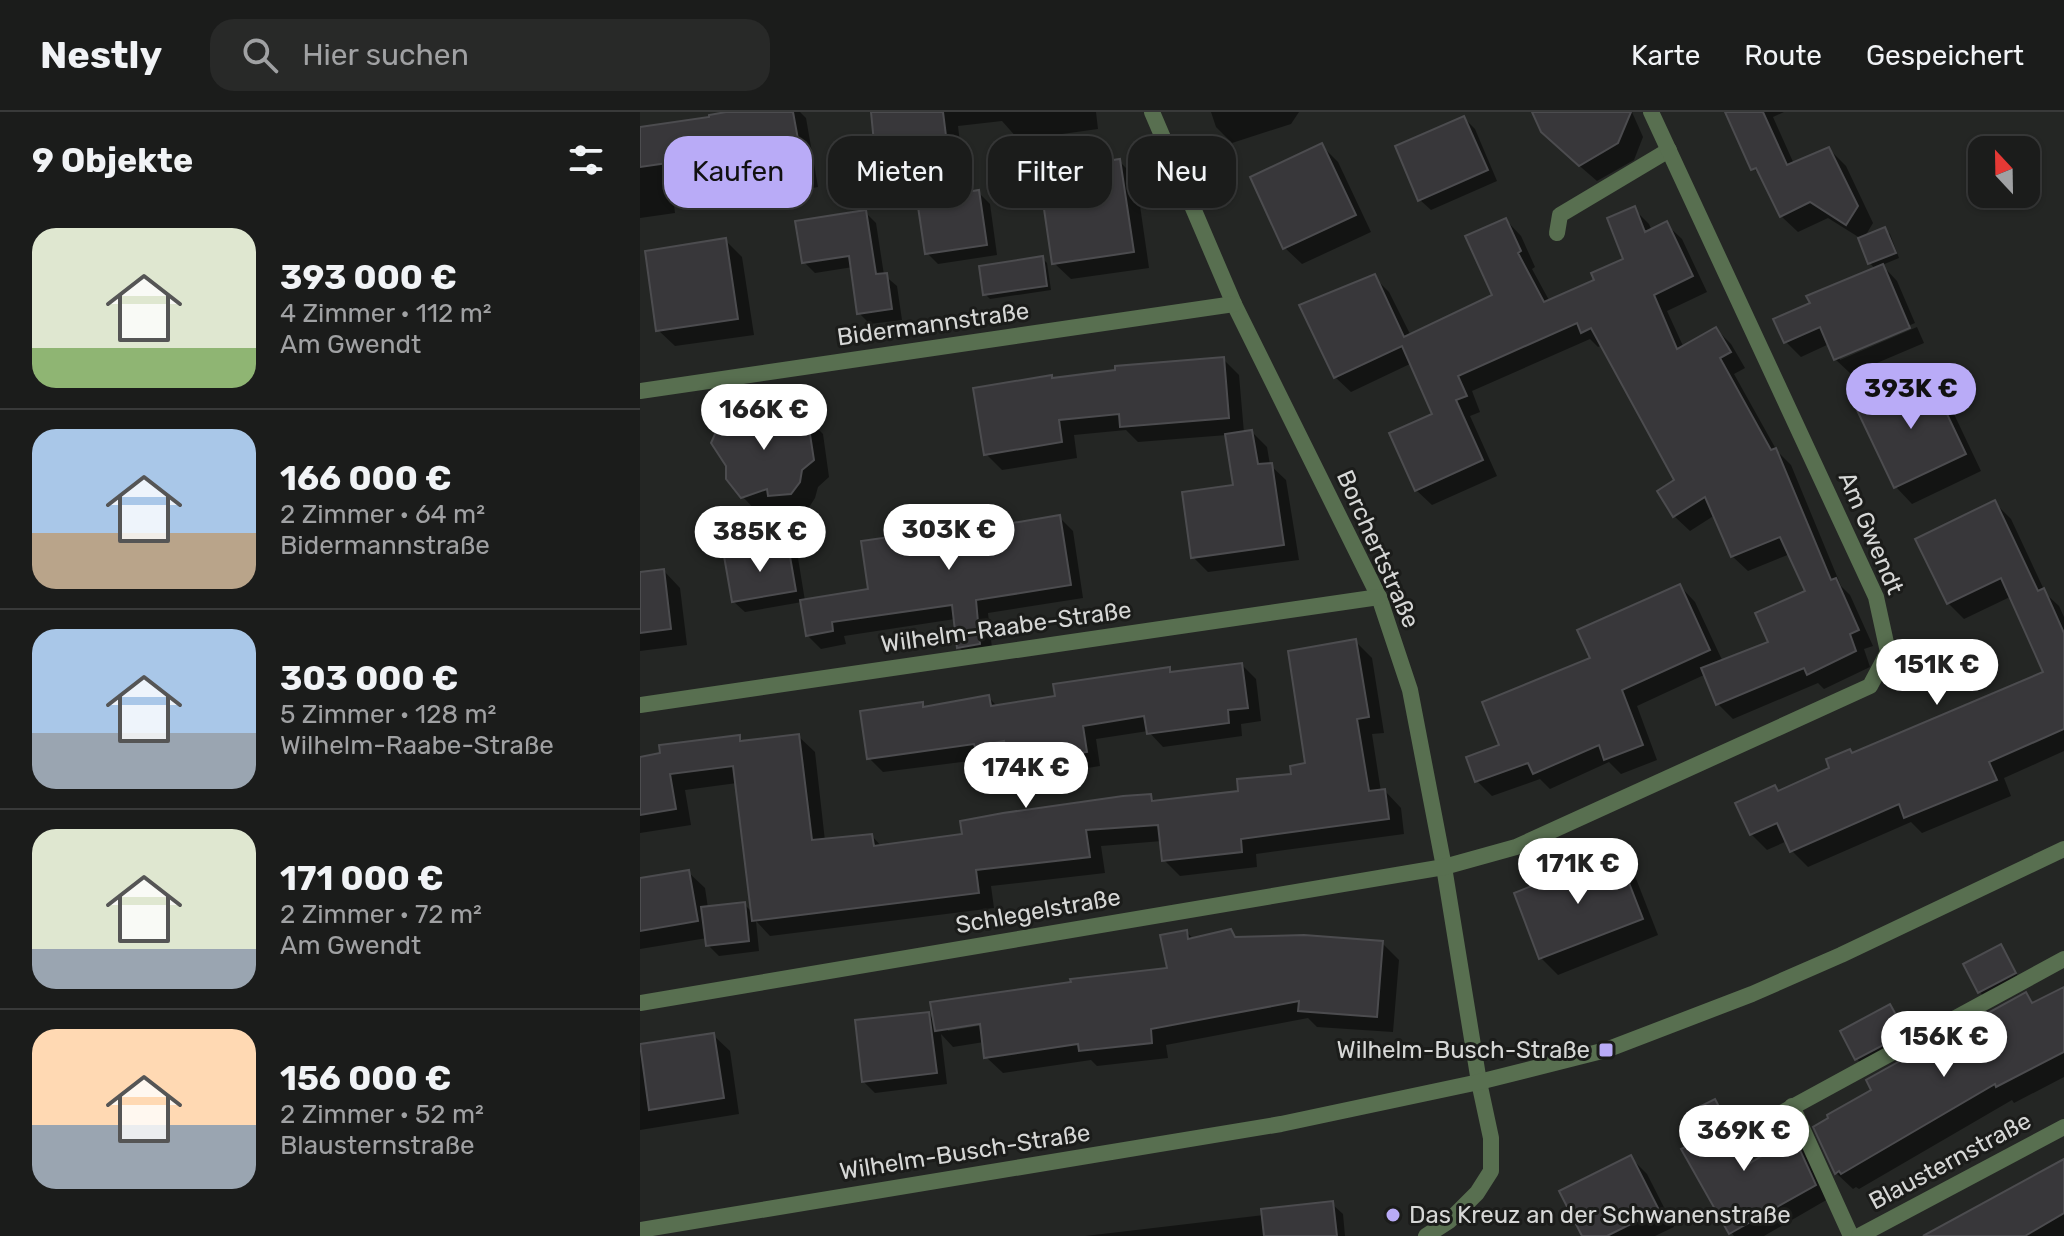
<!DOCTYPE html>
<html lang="de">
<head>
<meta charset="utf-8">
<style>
	:root { --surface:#1b1c1b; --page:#282928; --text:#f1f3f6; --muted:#a0a1a3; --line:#393a3a; --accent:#b9abf7 }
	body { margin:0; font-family:Rubik,sans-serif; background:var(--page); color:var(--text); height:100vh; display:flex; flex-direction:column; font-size:30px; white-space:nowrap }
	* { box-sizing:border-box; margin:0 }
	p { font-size:26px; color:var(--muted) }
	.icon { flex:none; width:44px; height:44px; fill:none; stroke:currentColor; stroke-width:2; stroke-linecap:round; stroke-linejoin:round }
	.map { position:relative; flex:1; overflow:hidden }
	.side { display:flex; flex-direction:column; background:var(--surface); width:640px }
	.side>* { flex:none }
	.guide { position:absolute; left:24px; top:24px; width:760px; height:72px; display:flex; gap:16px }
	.needle { width:52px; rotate:338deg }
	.controls { position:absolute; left:1328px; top:24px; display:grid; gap:16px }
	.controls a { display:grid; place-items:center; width:72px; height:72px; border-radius:16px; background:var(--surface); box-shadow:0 2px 6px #0004,0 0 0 2px var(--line); font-size:40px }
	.price { position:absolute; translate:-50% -68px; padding:0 18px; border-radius:28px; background:#fff; color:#222; font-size:26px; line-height:52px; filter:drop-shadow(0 2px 4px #0008) }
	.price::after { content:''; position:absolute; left:50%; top:48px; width:24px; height:18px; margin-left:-12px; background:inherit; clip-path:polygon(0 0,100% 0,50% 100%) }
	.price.current { background:var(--accent); color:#111 }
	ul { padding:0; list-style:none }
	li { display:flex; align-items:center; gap:24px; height:200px; padding:0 32px }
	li+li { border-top:2px solid var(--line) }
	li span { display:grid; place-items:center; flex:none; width:224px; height:160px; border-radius:24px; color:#555 }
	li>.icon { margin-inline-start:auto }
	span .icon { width:96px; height:96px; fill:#fffc; stroke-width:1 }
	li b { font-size:34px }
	h2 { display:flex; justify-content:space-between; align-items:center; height:96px; padding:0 32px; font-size:34px }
	.pill { padding:0 28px; border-radius:24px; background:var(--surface); box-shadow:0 2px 6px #0004,0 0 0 2px var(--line); font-size:28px; line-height:72px }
	.pill.current { background:var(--accent); color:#111 }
	header { display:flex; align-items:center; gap:48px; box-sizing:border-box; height:112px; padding:0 40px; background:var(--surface); border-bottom:2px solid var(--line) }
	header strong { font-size:38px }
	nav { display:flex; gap:44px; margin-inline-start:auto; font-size:28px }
	.search { width:560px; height:72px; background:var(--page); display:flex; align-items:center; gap:20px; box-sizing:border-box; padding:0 28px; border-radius:24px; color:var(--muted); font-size:30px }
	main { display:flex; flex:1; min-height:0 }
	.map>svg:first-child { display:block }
	.shadow { fill:#0007; fill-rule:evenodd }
	.building { fill:#38373a; stroke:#4c4c4f; stroke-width:2 }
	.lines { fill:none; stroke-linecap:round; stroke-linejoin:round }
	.service { stroke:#586f50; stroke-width:16 }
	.minor { stroke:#586f50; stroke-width:16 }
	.tertiary { stroke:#586f50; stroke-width:16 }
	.poi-dot { fill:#b9abf7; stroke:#1b1c1a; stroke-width:3 }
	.labels { text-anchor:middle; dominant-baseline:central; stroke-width:6; stroke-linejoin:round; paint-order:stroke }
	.street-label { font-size:24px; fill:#d6d7d6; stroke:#1b1c1a }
	.poi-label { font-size:24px; fill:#d6d7d6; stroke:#1b1c1a; text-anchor:end }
</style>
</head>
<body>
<header>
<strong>Nestly</strong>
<div class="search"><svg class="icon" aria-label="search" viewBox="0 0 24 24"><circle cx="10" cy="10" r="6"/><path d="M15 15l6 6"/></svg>Hier suchen</div>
<nav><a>Karte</a><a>Route</a><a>Gespeichert</a></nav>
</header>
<main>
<section class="side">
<h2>9 Objekte<svg class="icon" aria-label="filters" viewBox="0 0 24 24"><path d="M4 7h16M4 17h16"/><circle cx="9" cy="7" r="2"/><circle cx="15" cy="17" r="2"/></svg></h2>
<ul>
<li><span style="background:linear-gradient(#dfe7d0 75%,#8fb573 0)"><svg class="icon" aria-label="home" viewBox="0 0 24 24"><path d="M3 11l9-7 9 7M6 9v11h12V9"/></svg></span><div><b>393 000 €</b><p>4 Zimmer · 112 m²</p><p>Am Gwendt</p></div></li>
<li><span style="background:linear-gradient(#a9c7e8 65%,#b9a48a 0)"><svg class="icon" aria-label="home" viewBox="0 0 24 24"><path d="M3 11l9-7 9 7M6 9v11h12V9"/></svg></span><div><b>166 000 €</b><p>2 Zimmer · 64 m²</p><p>Bidermannstraße</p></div></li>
<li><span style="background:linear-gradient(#a9c7e8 65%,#9aa5b1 0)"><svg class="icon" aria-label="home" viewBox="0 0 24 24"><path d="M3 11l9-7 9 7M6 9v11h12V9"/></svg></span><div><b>303 000 €</b><p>5 Zimmer · 128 m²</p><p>Wilhelm-Raabe-Straße</p></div></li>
<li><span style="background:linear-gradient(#dfe7d0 75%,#9aa5b1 0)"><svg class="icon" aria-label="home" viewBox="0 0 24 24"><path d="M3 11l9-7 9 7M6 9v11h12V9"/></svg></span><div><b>171 000 €</b><p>2 Zimmer · 72 m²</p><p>Am Gwendt</p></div></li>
<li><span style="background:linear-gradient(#ffd9b3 60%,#9aa5b1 0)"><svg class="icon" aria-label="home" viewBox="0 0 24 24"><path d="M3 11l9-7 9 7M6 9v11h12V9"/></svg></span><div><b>156 000 €</b><p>2 Zimmer · 52 m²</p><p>Blausternstraße</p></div></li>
</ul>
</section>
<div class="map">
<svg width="1424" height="1124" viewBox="0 0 1424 1124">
	<rect width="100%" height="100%" fill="#242624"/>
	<g class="shadow">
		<path d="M97 0H160L166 6 178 75 99 90 83 74 81 61 31 68 35 101 0 106V17L72 7Z"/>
		<path d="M233 0H456L458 17 379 28 362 9 318 14 322 48 254 56 237 40Z"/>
		<path d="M571 0H659L651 12 592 31 576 15Z"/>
		<path d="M898 0H992L1003 25 994 48 957 69 920 37Z"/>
		<path d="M1087 0H1144L1133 5 1154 52 1189 37 1206 54 1233 111 1224 126 1245 118 1250 122 1259 146 1242 153 1257 169 1275 211 1200 243V248L1277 215 1284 231 1211 262 1195 247 1189 232 1161 245 1146 230 1136 208 1172 192 1235 157 1230 151 1220 126 1188 106 1158 120 1141 104 1125 68 1113 56Z"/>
		<path d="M824 6 835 17 857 69 791 98 780 88Z"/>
		<path d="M682 34 698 50 731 120 662 152 645 136Z"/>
		<path d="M479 49 496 66 509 156 431 167 414 151Z"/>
		<path d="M339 81 350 92 357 143 298 152 287 141Z"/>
		<path d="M994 97 1009 112 1012 119 1026 112 1042 127 1067 180 1027 199 1044 236 1076 217 1091 232 1105 256 1094 262 1137 339 1151 353 1201 474 1210 483 1233 534 1224 537 1230 555 1184 577 1178 571 1093 607 1078 592 1066 562 997 594 1017 648 981 662 969 650 910 677 900 667 852 684 837 669 862 634 952 547 1040 474 1055 490 1083 550 1130 531 1168 480 1150 442 1108 459 1092 444 1075 403 1050 419 1034 404 1037 369 962 233 958 235 950 227 832 279 840 300 830 304 857 364 792 393 776 378 795 303 772 251 711 280 695 265 734 165 749 180 771 224 854 184 866 108 881 124 895 155 892 157 910 190 956 169 986 148Z"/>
		<path d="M225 100 236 111 244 163 257 174 262 208 230 212 219 201 213 155 175 161 164 150Z"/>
		<path d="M85 128 102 145 114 223 35 234 18 218Z"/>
		<path d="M402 146 407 151 411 178 350 187 345 182Z"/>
		<path d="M583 247 599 263 604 321 612 320 627 335 630 353 646 368 659 448 568 460 553 445 596 375 587 323 498 330 486 318 434 323 437 346 362 358 346 342 411 265 414 268Z"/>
		<path d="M1287 264 1304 281 1341 359 1272 392 1256 375 1219 297Z"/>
		<path d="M166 305 183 322 189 365 178 375 175 386 168 397 147 400 141 394 119 402 103 385 123 308Z"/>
		<path d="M1355 391 1371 407 1406 482 1419 494 1424 505V639L1364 666 1371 684 1282 721 1271 710 1168 755 1152 739 1147 729 1127 738 1111 722 1134 675 1140 680 1192 657 1213 642 1406 561 1372 484 1324 507 1308 491Z"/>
		<path d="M317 400 330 413 331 420 419 405 433 419 443 486 348 501 353 545 332 548 319 535 315 507 204 524 206 532 181 537 167 523 162 490 105 500 94 490 147 435 158 446 165 489 231 479 287 422Z"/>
		<path d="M24 459 40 476 47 533 0 539V462Z"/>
		<path d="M716 530 732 546 744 621 732 622 741 680 745 679 761 696 764 722 616 742 617 755 540 764 524 748 522 729 461 734 465 761 351 774 354 796 130 824 116 809 119 839 79 844 68 833 67 826 0 837V768L48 760 65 776 68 796 104 792 113 801 97 671 45 678 51 713 0 721V647L99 625 105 631 158 624 175 640 185 729 232 724 242 735 325 723 510 684 516 690 601 681 654 664 668 653Z"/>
		<path d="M602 553 616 567 621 609 601 612 602 624 523 635 508 619 456 627 460 654 384 666 370 652 369 644 243 660 229 646 282 592 286 596 348 585 358 595 417 586 529 557 534 562Z"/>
		<path d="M977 743 993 759 1018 823 918 863 901 846 876 782Z"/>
		<path d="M590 819 598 827 742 831 759 848 753 920 677 915 668 906 526 933 528 946 457 954 451 948 363 961 346 945 344 930 313 935 301 922 307 972 235 981 224 970 289 902 295 909 529 858 546 820 554 827ZM349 908 350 912 308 919V915Z"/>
		<path d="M1361 834 1379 866 1344 885 1340 880Z"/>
		<path d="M1424 877V965L1374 991 1372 988 1219 1077 1216 1075 1213 1077 1196 1061 1234 979 1276 943 1283 950 1355 909 1386 883 1395 892Z"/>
		<path d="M1250 895 1269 926 1222 952 1217 947Z"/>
		<path d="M73 923 90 939 99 1002 0 1018V936Z"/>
		<path d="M1075 989 1089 1003 1103 1031 1090 1042 1100 1038 1113 1051 1154 1028 1168 1042 1188 1087 1124 1124H1094L1091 1120 1067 1027Z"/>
		<path d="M990 1045 1007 1062 1034 1115 1015 1124H944Z"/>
		<path d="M1424 1049V1124H1287Z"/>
		<path d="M692 1092 703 1102 705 1124H445L624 1103Z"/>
	</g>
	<g class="building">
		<path d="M86 0H153L164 60 81 75 76 44 0 55V15L69 5V3Z"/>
		<path d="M231 0H303L307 32 235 41Z"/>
		<path d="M892 0H991L978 31 939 54 901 20Z"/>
		<path d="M1085 0H1123L1147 53 1189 35 1218 94 1206 113 1170 90 1140 105 1116 56 1111 58Z"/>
		<path d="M824 4 848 58 778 89 755 34Z"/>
		<path d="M682 31 716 103 643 137 610 65Z"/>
		<path d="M480 47 494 140 412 152 403 90 450 84 446 52Z"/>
		<path d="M339 78 347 133 285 142 277 88Z"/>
		<path d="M995 94 1005 120 1027 109 1053 164 1014 183 1037 237 1076 215 1091 240 1080 246 1131 338 1136 336 1191 468 1196 466 1219 518 1210 522 1216 539 1167 563 1164 556 1076 593 1061 556 1128 530 1115 501 1165 479 1140 425 1091 445 1065 385 1033 405 1017 379 1034 368 951 216 941 221 937 211 818 264 827 284 816 288 843 348 775 379 749 321 792 302 762 234 694 266 659 193 735 162 764 225 852 183 825 124 866 106 881 139 878 141 904 190 954 168 951 161 983 147 967 106Z"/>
		<path d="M226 98 236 162 247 161 252 197 217 202 209 144 162 151 155 109Z"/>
		<path d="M1245 115 1256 141 1228 152 1218 126Z"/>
		<path d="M86 126 98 207 16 219 5 139Z"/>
		<path d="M403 144 407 174 343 183 339 154Z"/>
		<path d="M1243 152 1270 216 1194 248 1180 215 1144 231 1133 207 1170 191 1166 184Z"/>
		<path d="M584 245 589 306 480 315 479 302 419 308 422 330 344 343 333 276 412 263V266L475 258V254Z"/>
		<path d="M1288 262 1326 342 1254 376 1216 296Z"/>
		<path d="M116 299 124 306 167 303 174 348 162 358 160 370 151 382 128 384 127 377 101 386 86 367V354L71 331 84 302Z"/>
		<path d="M612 318 618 352 632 351 644 433 551 446 542 380 593 373 585 322Z"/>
		<path d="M1355 388 1398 479 1404 476 1424 521V617L1349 650 1357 668 1264 706 1259 692 1150 740 1137 711 1110 723 1095 691 1135 673 1138 679 1189 656 1186 647 1210 637 1212 641 1403 560 1361 466 1307 492 1275 427Z"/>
		<path d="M317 398 319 420 420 403 431 473 336 488 340 532 317 536 312 493 192 510 193 519 166 524 160 488 228 477 221 429 285 420 283 401Z"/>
		<path d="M148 433 156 479 92 490 84 444Z"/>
		<path d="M24 457 31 517 0 521V460Z"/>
		<path d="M1040 472 1070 538 982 578 1003 633 964 648 959 633 893 662 888 651 835 670 826 645 859 633 842 590 950 546 937 518Z"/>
		<path d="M716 527 729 605 717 607 729 679 745 677 749 707 601 727 602 740 522 749 518 713 446 718 450 745 336 758 339 781 112 809 93 654 30 662 36 697 0 703V645L20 641 19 633 100 623V629L159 622 172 728 232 722 234 734 322 722 320 709 363 701 483 684 511 682 512 689 598 679 597 667 651 662 650 654 665 651 648 539Z"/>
		<path d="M602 551 608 596 588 598 589 611 507 622 504 604 443 614 447 640 368 652 364 629 335 635 334 632 227 647 220 599 283 590V595L349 583 351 594 415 584 413 572 530 555V560Z"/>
		<path d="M977 740 1003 807 899 847 874 781Z"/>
		<path d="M49 758 58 809 0 819V766Z"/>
		<path d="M105 790 109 829 66 834 61 795Z"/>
		<path d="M591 817 595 825 664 823 743 829 737 905 658 899 659 889 511 917 512 931 439 939 438 932 344 946 340 912 295 919 290 890 431 870 430 867 527 856 520 823 547 818 548 827Z"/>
		<path d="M1361 832 1376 861 1338 881 1323 852Z"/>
		<path d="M1424 875V940L1356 975 1355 972 1201 1062 1199 1059 1195 1062 1173 1015 1188 1006 1187 1003 1231 978 1226 968 1276 940 1281 949 1352 909 1348 901 1386 880 1392 891Z"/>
		<path d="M1250 892 1266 921 1215 948 1200 919Z"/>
		<path d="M289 900 297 961 222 970 215 908Z"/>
		<path d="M74 921 84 986 9 998 0 932Z"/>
		<path d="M1075 987 1090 1016 1078 1025 1077 1030 1082 1039 1088 1041 1100 1036 1108 1052 1154 1025 1176 1073 1089 1122 1041 1037 1064 1026 1051 999Z"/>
		<path d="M991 1043 1019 1098 967 1124H942L919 1079Z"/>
		<path d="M1424 1047V1101L1385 1124H1283Z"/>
		<path d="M693 1089 697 1124H624L621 1097Z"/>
	</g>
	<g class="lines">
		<path class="service" d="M917 121 920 103 1029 38"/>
		<g class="minor">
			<path d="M512 0 594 192 739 485 770 578 804 755 839 970 851 1026V1059L837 1081 809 1109 786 1124"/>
			<path d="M0 279 594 192"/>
			<path d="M0 593 739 485"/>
			<path d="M0 891 804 755 876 735 1230 574 1248 540 1236 485 1011 0"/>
			<path d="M1152 994 1211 1124"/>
			<path d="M1088 1030 1424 847"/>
			<path d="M1219 1124 1424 1015"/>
		</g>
		<path class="tertiary" d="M0 1118 641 1012 839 970 966 938 1112 882 1201 843 1424 737"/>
	</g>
	<g class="poi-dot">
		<rect x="958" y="930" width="16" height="16" rx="4"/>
		<circle cx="753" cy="1103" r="8"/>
	</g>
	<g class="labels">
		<g class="street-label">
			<text transform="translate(293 212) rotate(-8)">Bidermannstraße</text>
			<text transform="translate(1231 421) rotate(67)">Am Gwendt</text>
			<text transform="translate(738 437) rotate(66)">Borchertstraße</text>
			<text transform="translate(366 515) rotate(-8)">Wilhelm-Raabe-Straße</text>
			<text transform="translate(398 799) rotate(-10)">Schlegelstraße</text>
			<text transform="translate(325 1040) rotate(-9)">Wilhelm-Busch-Straße</text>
			<text transform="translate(1310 1049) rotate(-28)">Blausternstraße</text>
		</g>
		<g class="poi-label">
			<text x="950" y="938">Wilhelm-Busch-Straße</text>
			<text x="769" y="1103" text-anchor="start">Das Kreuz an der Schwanenstraße</text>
		</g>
	</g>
</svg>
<div class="controls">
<a><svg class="needle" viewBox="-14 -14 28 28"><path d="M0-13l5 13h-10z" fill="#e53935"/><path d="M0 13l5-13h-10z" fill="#a0a1a3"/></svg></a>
</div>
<b class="price current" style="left:1271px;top:319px">393K €</b>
<b class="price" style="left:124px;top:340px">166K €</b>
<b class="price" style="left:309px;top:460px">303K €</b>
<b class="price" style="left:120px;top:462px">385K €</b>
<b class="price" style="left:1297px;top:595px">151K €</b>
<b class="price" style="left:386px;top:698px">174K €</b>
<b class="price" style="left:938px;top:794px">171K €</b>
<b class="price" style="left:1304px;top:967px">156K €</b>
<b class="price" style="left:1104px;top:1061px">369K €</b>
<div class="guide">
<a class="pill current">Kaufen</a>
<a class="pill">Mieten</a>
<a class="pill">Filter</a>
<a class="pill">Neu</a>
</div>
</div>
</main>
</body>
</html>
